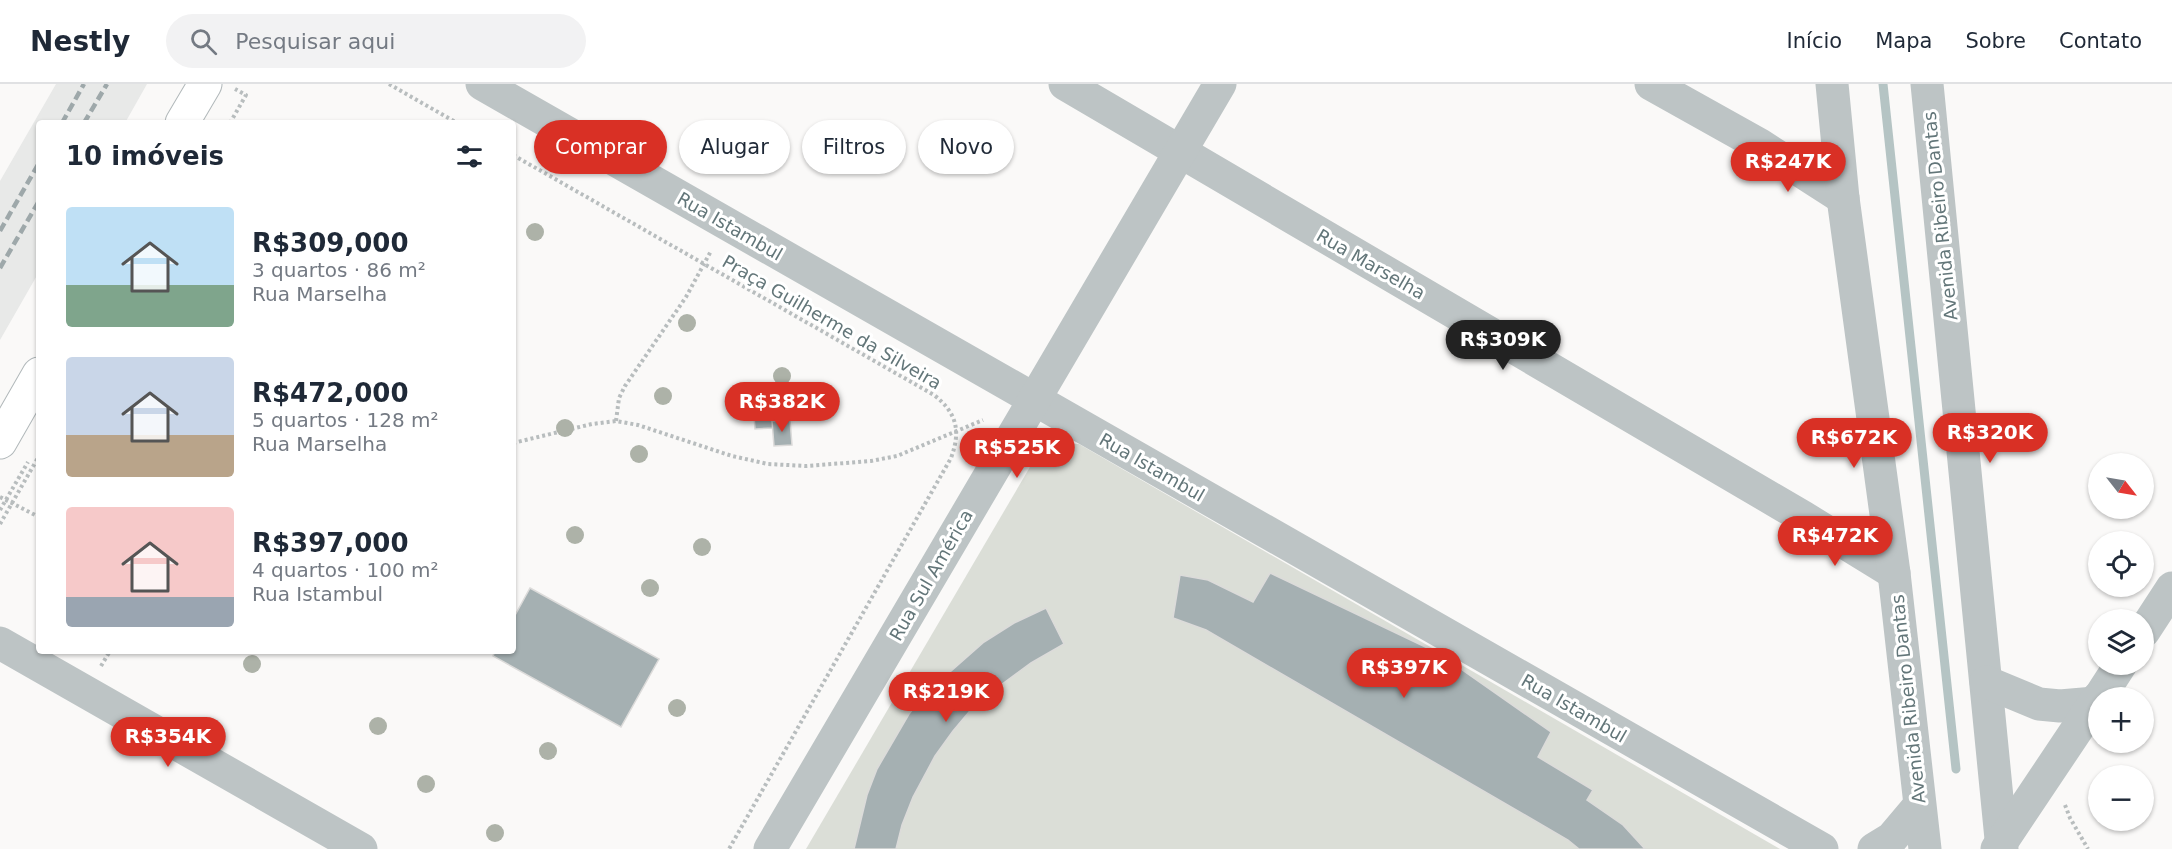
<!DOCTYPE html>
<html lang="pt">
<head>
<meta charset="utf-8">
<style>
	:root { --surface:#fff; --page:#f2f2f3; --text:#1f2937; --muted:#747a83; --line:#e0e1e3; --accent:#d93025 }
	body { margin:0; font-family:"DejaVu Sans",sans-serif; background:var(--page); color:var(--text); height:100vh; display:flex; flex-direction:column; font-size:22px; white-space:nowrap }
	* { box-sizing:border-box; margin:0 }
	p { font-size:20px; color:var(--muted) }
	.icon { flex:none; width:33px; height:33px; fill:none; stroke:currentColor; stroke-width:2; stroke-linecap:round; stroke-linejoin:round }
	.map { position:relative; flex:1; overflow:hidden }
	.side { position:absolute; left:36px; top:36px; width:480px; height:534px; display:flex; flex-direction:column; background:var(--surface); border-radius:6px; box-shadow:0 2px 4px #0004 }
	.side>* { flex:none }
	.hud { position:absolute; left:534px; top:36px; width:570px; height:54px; display:flex; gap:12px }
	.needle { width:39px; rotate:121deg }
	.tools { position:absolute; left:2088px; top:369px; display:grid; gap:12px }
	.tools a { display:grid; place-items:center; width:66px; height:66px; border-radius:50%; background:var(--surface); box-shadow:0 2px 4px #0004; font-size:30px }
	.price { position:absolute; translate:-50% -51px; padding:0 14px; border-radius:21px; background:var(--accent); color:#fff; font-size:20px; line-height:39px; filter:drop-shadow(0 2px 3px #0008) }
	.price::after { content:''; position:absolute; left:50%; top:36px; width:18px; height:14px; margin-left:-9px; background:inherit; clip-path:polygon(0 0,100% 0,50% 100%) }
	.price.selected { background:#222; color:#fff }
	ul { padding:0; list-style:none }
	li { display:flex; align-items:center; gap:18px; height:150px; padding:0 30px }
	li span { display:grid; place-items:center; flex:none; width:168px; height:120px; border-radius:6px; color:#555 }
	li>.icon { margin-inline-start:auto }
	span .icon { width:72px; height:72px; fill:#fffc; stroke-width:1 }
	li b { font-size:26px }
	h2 { display:flex; justify-content:space-between; align-items:center; height:72px; padding:0 30px; font-size:26px }
	.pill { padding:0 21px; border-radius:27px; background:var(--surface); box-shadow:0 2px 4px #0004; font-size:21px; line-height:54px }
	.pill.selected { background:var(--accent); color:#fff }
	header { display:flex; align-items:center; gap:36px; box-sizing:border-box; height:84px; padding:0 30px; background:var(--surface); border-bottom:2px solid var(--line) }
	header strong { font-size:28px }
	nav { display:flex; gap:33px; margin-inline-start:auto; font-size:21px }
	.search { width:420px; height:54px; background:var(--page); display:flex; align-items:center; gap:15px; box-sizing:border-box; padding:0 21px; border-radius:33px; color:var(--muted); font-size:22px }
	.map>svg:first-child { display:block }
	.built { fill:#e8e9e8 }
	.green { fill:#dbded7 }
	.lines { fill:none; stroke-linecap:round; stroke-linejoin:round }
	.stream { stroke:#b5c4c4; stroke-width:9 }
	.building { fill:#a5b0b2; stroke:#dcdbda; stroke-width:1.5 }
	.major-casing { stroke:#b1b8ba; stroke-width:35 }
	.path { stroke:#b8bdbe; stroke-width:4; stroke-dasharray:3 3; stroke-linecap:butt }
	.minor { stroke:#bdc4c5; stroke-width:33 }
	.major { stroke:#fff; stroke-width:33 }
	.rail { stroke:#9ea8aa; stroke-width:4.5; stroke-dasharray:9 4.5; stroke-linecap:butt }
	.tree { fill:#adb2a8 }
	.labels { text-anchor:middle; dominant-baseline:central; stroke-width:6; stroke-linejoin:round; paint-order:stroke }
	.street-label { font-size:18px; fill:#637679; stroke:#fff }
</style>
</head>
<body>
<header>
<strong>Nestly</strong>
<div class="search"><svg class="icon" aria-label="search" viewBox="0 0 24 24"><circle cx="10" cy="10" r="6"/><path d="M15 15l6 6"/></svg>Pesquisar aqui</div>
<nav><a>Início</a><a>Mapa</a><a>Sobre</a><a>Contato</a></nav>
</header>
<div class="map">
<svg width="2172" height="765" viewBox="0 0 2172 765">
	<rect width="100%" height="100%" fill="#faf9f8"/>
	<path class="built" d="M56 0H147L125 39H39V188L0 256V97Z"/>
	<path class="green" d="M1054 359 1079 360 1780 765H806L1037 371Z"/>
	<g class="lines">
		<path class="stream" d="M1883 0 1956 685"/>
	</g>
	<g class="building">
		<path d="M771 318 773 344 755 345 753 319Z"/>
		<path d="M790 336 792 361 774 362 772 337Z"/>
		<path d="M1270 489 1438 569 1551 648 1538 673 1593 706 1587 716 1623 741 1645 765H1579L1568 756 1206 546 1173 534 1180 491 1208 496 1253 518Z"/>
		<path d="M530 504 659 575 621 643 493 572 495 567H513V535Z"/>
		<path d="M1046 524 1064 560 1031 579 994 606 974 622 953 647 935 672 913 713 902 741 896 765H854L867 711 877 685 909 630 925 610 984 558 1014 539Z"/>
	</g>
	<g class="lines">
		<defs>
			<g id="major">
				<path d="M182 39 205 0"/>
				<path d="M0 358 39 290"/>
			</g>
		</defs>
		<use href="#major" class="major-casing"/>
		<g class="path">
			<path d="M389 0 457 39"/>
			<path d="M230 39 246 11 235 5"/>
			<path d="M513 71 934 311C957 329 961 347 951 374L729 765"/>
			<path d="M616 337 619 314 625 302 686 213 711 167"/>
			<path d="M513 359 592 340 616 337 638 341 732 372 768 380 806 382 871 377 897 372 983 336"/>
			<path d="M0 413 39 433"/>
			<path d="M0 426 28 378"/>
			<path d="M0 440 39 372"/>
			<path d="M101 582 110 567"/>
			<path d="M2065 721 2070 734 2088 765"/>
		</g>
		<g class="minor">
			<path d="M482 0 1822 765"/>
			<path d="M1065 0 1803 433 1894 489"/>
			<path d="M1651 0 1760 61 1843 114"/>
			<path d="M1832 0 1843 114 1894 489 1925 765"/>
			<path d="M1927 0 2002 765"/>
			<path d="M2144 547 2172 504"/>
			<path d="M0 559 361 765"/>
			<path d="M1986 598 2039 620 2060 622 2095 619"/>
			<path d="M2099 614 2121 580"/>
			<path d="M770 765 1220 0"/>
			<path d="M1874 765 1892 754 1919 722"/>
			<path d="M1997 765 2098 614"/>
		</g>
		<use href="#major" class="major"/>
		<g class="rail">
			<path d="M62 39 84 0"/>
			<path d="M84 39 107 0"/>
			<path d="M0 147 39 79"/>
			<path d="M0 184 39 117"/>
		</g>
	</g>
	<g class="tree">
		<circle cx="535" cy="148" r="9"/>
		<circle cx="687" cy="239" r="9"/>
		<circle cx="782" cy="292" r="9"/>
		<circle cx="663" cy="312" r="9"/>
		<circle cx="565" cy="344" r="9"/>
		<circle cx="639" cy="370" r="9"/>
		<circle cx="575" cy="451" r="9"/>
		<circle cx="702" cy="463" r="9"/>
		<circle cx="650" cy="504" r="9"/>
		<circle cx="252" cy="580" r="9"/>
		<circle cx="677" cy="624" r="9"/>
		<circle cx="378" cy="642" r="9"/>
		<circle cx="548" cy="667" r="9"/>
		<circle cx="426" cy="700" r="9"/>
		<circle cx="495" cy="749" r="9"/>
	</g>
	<g class="labels">
		<g class="street-label">
			<text transform="translate(1940 132) rotate(-96)">Avenida Ribeiro Dantas</text>
			<text transform="translate(730 142) rotate(30)">Rua Istambul</text>
			<text transform="translate(1371 180) rotate(30)">Rua Marselha</text>
			<text transform="translate(832 238) rotate(30)">Praça Guilherme da Silveira</text>
			<text transform="translate(1152 383) rotate(30)">Rua Istambul</text>
			<text transform="translate(931 491) rotate(-60)">Rua Sul América</text>
			<text transform="translate(1908 615) rotate(-96)">Avenida Ribeiro Dantas</text>
			<text transform="translate(1574 624) rotate(30)">Rua Istambul</text>
		</g>
	</g>
</svg>
<div class="tools">
<a><svg class="needle" viewBox="-14 -14 28 28"><path d="M0-13l5 13h-10z" fill="#e53935"/><path d="M0 13l5-13h-10z" fill="#747a83"/></svg></a>
<a><svg class="icon" aria-label="locate" viewBox="0 0 24 24"><circle cx="12" cy="12" r="6"/><path d="M12 2v4M12 18v4M2 12h4M18 12h4"/></svg></a>
<a><svg class="icon" aria-label="layers" viewBox="0 0 24 24"><path d="M12 4l9 5-9 5-9-5zM3 14l9 5 9-5"/></svg></a>
<a>+</a>
<a>−</a>
</div>
<b class="price" style="left:1788px;top:109px">R$247K</b>
<b class="price selected" style="left:1503px;top:287px">R$309K</b>
<b class="price" style="left:782px;top:349px">R$382K</b>
<b class="price" style="left:1990px;top:380px">R$320K</b>
<b class="price" style="left:1854px;top:385px">R$672K</b>
<b class="price" style="left:1017px;top:395px">R$525K</b>
<b class="price" style="left:1835px;top:483px">R$472K</b>
<b class="price" style="left:1404px;top:615px">R$397K</b>
<b class="price" style="left:946px;top:639px">R$219K</b>
<b class="price" style="left:168px;top:684px">R$354K</b>
<div class="hud">
<a class="pill selected">Comprar</a>
<a class="pill">Alugar</a>
<a class="pill">Filtros</a>
<a class="pill">Novo</a>
</div>
<section class="side">
<h2>10 imóveis<svg class="icon" aria-label="filters" viewBox="0 0 24 24"><path d="M4 7h16M4 17h16"/><circle cx="9" cy="7" r="2"/><circle cx="15" cy="17" r="2"/></svg></h2>
<ul>
<li><span style="background:linear-gradient(#bfe0f5 65%,#7fa58c 0)"><svg class="icon" aria-label="home" viewBox="0 0 24 24"><path d="M3 11l9-7 9 7M6 9v11h12V9"/></svg></span><div><b>R$309,000</b><p>3 quartos · 86 m²</p><p>Rua Marselha</p></div></li>
<li><span style="background:linear-gradient(#c9d6e8 65%,#b9a48a 0)"><svg class="icon" aria-label="home" viewBox="0 0 24 24"><path d="M3 11l9-7 9 7M6 9v11h12V9"/></svg></span><div><b>R$472,000</b><p>5 quartos · 128 m²</p><p>Rua Marselha</p></div></li>
<li><span style="background:linear-gradient(#f6c9c9 75%,#9aa5b1 0)"><svg class="icon" aria-label="home" viewBox="0 0 24 24"><path d="M3 11l9-7 9 7M6 9v11h12V9"/></svg></span><div><b>R$397,000</b><p>4 quartos · 100 m²</p><p>Rua Istambul</p></div></li>
</ul>
</section>
</div>
</body>
</html>
